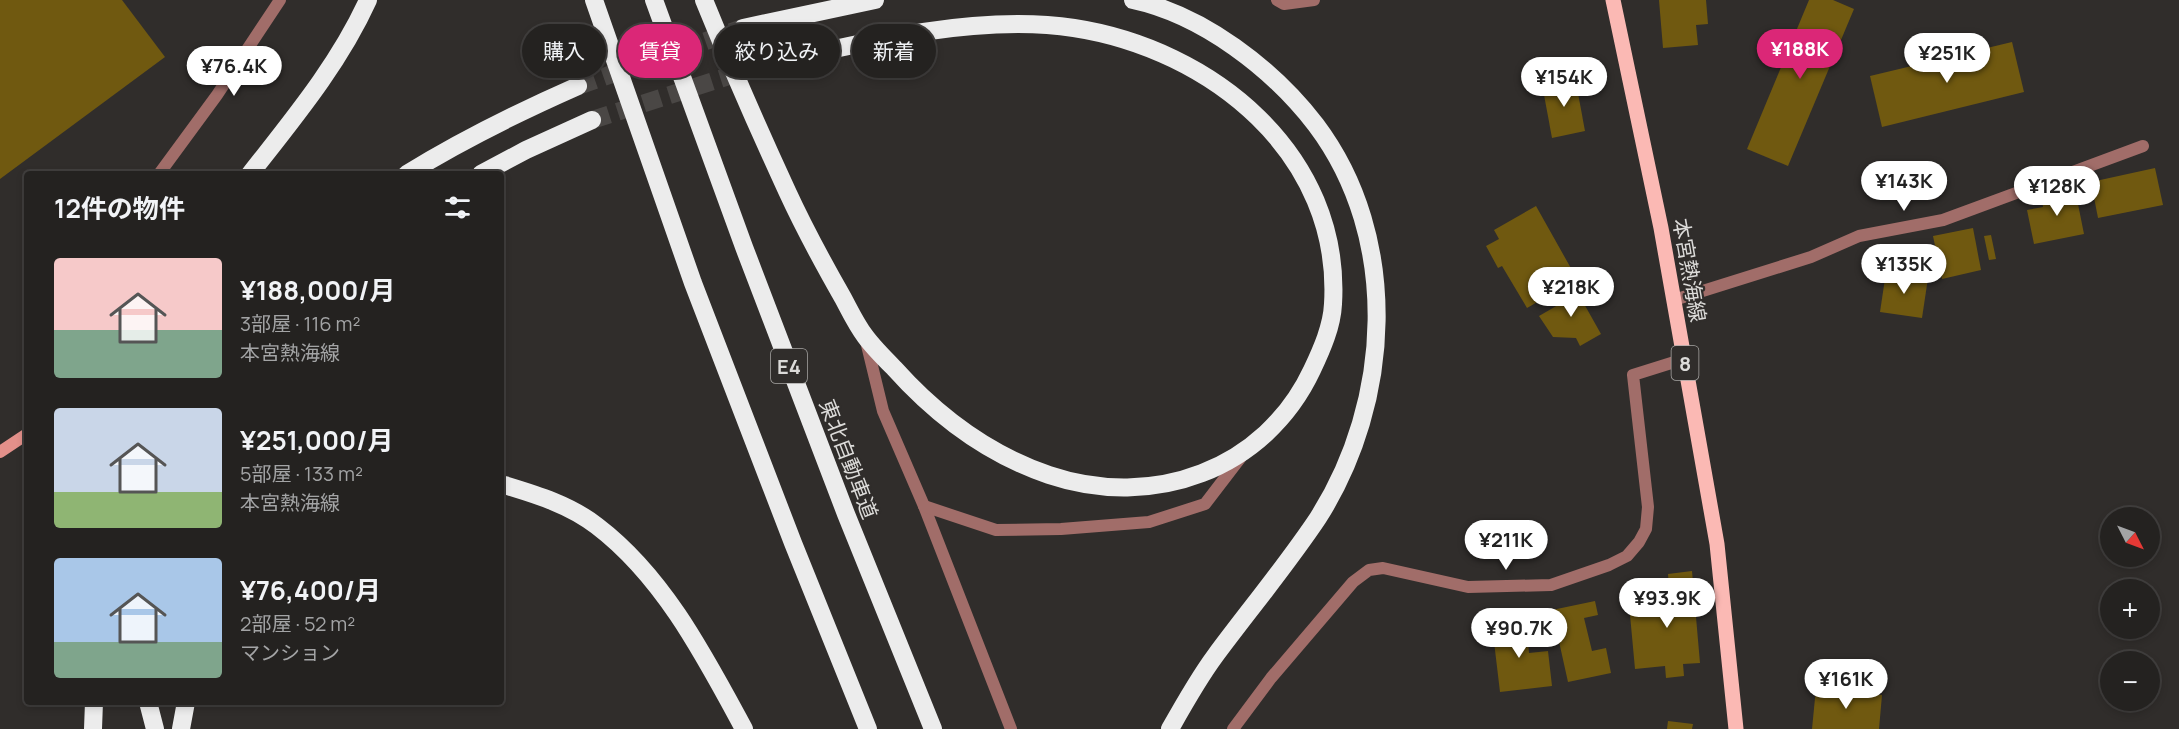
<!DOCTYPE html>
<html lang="ja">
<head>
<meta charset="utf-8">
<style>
	:root { --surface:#242220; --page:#2c2a29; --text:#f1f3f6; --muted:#a3a4a5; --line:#413f3e; --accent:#db2777 }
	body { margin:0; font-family:Manrope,"Noto Sans JP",sans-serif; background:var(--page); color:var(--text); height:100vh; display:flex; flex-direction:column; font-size:22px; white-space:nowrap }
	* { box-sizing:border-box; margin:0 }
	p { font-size:20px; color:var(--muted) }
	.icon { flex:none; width:33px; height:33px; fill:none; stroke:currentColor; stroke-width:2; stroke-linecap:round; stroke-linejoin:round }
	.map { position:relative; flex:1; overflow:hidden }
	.sheet { position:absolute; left:24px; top:171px; width:480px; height:534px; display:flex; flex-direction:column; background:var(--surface); border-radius:6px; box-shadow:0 3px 9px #0003,0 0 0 2px var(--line) }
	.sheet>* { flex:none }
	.top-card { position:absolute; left:522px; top:24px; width:570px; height:54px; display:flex; gap:12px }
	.needle { width:39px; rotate:132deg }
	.buttons { position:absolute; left:2100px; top:507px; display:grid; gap:12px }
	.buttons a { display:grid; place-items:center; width:60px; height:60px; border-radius:50%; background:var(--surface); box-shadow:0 3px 9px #0003,0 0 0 2px var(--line); font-size:30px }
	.price { position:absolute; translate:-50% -51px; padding:0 14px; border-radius:21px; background:#fff; color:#222; font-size:20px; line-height:39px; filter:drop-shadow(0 2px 3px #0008) }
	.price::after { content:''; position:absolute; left:50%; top:36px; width:18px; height:14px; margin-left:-9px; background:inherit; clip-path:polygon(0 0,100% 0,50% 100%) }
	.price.active { background:var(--accent); color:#fff }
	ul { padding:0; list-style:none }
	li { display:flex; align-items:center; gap:18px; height:150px; padding:0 30px }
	li span { display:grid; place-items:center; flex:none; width:168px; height:120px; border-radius:6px; color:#555 }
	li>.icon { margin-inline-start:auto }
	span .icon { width:72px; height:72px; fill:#fffc; stroke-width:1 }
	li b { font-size:26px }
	h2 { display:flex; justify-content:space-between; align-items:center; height:72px; padding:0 30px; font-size:26px }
	.pill { padding:0 21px; border-radius:27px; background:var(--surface); box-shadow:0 3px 9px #0003,0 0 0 2px var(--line); font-size:21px; line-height:54px }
	.pill.active { background:var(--accent); color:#fff }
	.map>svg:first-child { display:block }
	.building { fill:#705910 }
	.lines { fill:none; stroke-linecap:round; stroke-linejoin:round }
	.highway-tunnel { stroke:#4a4745; stroke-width:18; stroke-dasharray:18 9; stroke-linecap:butt }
	.lane { stroke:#a16d69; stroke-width:12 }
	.street { stroke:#a16d69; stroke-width:12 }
	.secondary { stroke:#e3908a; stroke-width:12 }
	.primary { stroke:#fbb9b4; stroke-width:15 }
	.highway { stroke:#ececec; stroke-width:18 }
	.labels { text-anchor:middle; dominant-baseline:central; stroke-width:4.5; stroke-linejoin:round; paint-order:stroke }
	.shield { fill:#302d2b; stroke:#a8a7a5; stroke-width:1.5 }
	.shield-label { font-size:20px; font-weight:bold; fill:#dcdbd9 }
	.street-label { font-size:21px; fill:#dcdbd9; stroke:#302d2b }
</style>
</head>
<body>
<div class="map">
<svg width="2179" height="729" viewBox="0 0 2179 729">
	<rect width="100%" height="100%" fill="#302d2b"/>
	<g class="building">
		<path d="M0 0H122L165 57 0 179Z"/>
		<path d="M1659 0H1706L1708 24 1696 25 1698 45 1663 48Z"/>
		<path d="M1809 0H1833L1854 9 1788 166 1747 149Z"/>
		<path d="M2012 42 2024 92 1882 127 1870 76Z"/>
		<path d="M1575 77 1585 131 1552 138 1542 84Z"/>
		<path d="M2155 168 2163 205 2098 218 2091 182Z"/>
		<path d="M2074 184 2084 234 2034 244 2027 210 2043 207 2042 200 2057 196 2056 188Z"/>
		<path d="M1536 206 1577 279 1527 308 1502 266 1498 268 1486 246 1499 239 1494 230Z"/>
		<path d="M1973 228 1981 270 1942 279 1933 236Z"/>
		<path d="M1991 235 1996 259 1989 260 1984 236Z"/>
		<path d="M1886 272 1928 278 1922 318 1880 312Z"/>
		<path d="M1574 286 1601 334 1580 346 1576 338 1553 337 1539 316 1558 305 1553 297Z"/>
		<path d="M1692 571 1700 663 1683 664 1684 676 1666 678 1665 666 1635 669 1629 604 1670 601 1668 574Z"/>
		<path d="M1595 601 1598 615 1584 618 1592 651 1606 648 1611 673 1568 682 1552 610Z"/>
		<path d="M1526 621 1529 653 1548 651 1552 686 1500 692 1492 625Z"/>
		<path d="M1816 688 1882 695 1879 729H1812Z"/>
		<path d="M1668 721 1693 724 1692 729H1667Z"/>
	</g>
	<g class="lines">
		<g class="highway-tunnel">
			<path d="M578 86 743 28"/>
			<path d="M592 120 757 67"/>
		</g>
		<g class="lane">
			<path d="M866 341 883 411 924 506 1011 729"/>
			<path d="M924 506 996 530 1061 529 1149 522 1205 504 1241 457"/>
		</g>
		<g class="street">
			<path d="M1277 0 1284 4 1314 0"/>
			<path d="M159 174 217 95 280 0"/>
			<path d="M1674 300 1811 257 1859 236 1943 220 2143 146"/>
			<path d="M1233 729 1271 678 1353 582 1369 570 1383 568 1468 587 1551 585 1609 565 1627 556 1639 542 1646 529 1648 507 1633 375 1684 359"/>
		</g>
		<path class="secondary" d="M0 452 27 434"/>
		<path class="primary" d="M1613 0 1661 228 1717 544 1736 729"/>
		<g class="highway">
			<path d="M594 0 693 283 793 543 868 729"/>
			<path d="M654 0 744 247 846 514 933 729"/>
			<path d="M704 0C730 64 758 128 787 191 804 228 823 263 843 298 850 311 856 324 865 336 873 347 884 358 894 368 937 416 987 454 1049 475 1153 510 1265 470 1312 370 1322 349 1332 326 1333 304 1342 154 1211 49 1074 28 975 13 854 44 757 67"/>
			<path d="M1133 0C1203 15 1273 69 1316 125 1401 238 1392 402 1318 518 1286 566 1249 610 1215 656 1198 679 1184 704 1170 729"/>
			<path d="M743 28 875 0"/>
			<path d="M250 174C293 119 339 64 368 0"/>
			<path d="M407 174C462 140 519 112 578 86"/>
			<path d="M481 174 526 150 592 120"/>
			<path d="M501 484C534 494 569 504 597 526 664 577 705 657 744 729"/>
			<path d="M148 702 155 729"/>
			<path d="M93 729 94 702"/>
			<path d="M181 729 186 702"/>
		</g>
	</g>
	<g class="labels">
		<g class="shield">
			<rect x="1671.5" y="346" width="27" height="34" rx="4.5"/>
			<rect x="771" y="349" width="36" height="34" rx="4.5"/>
		</g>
		<g class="shield-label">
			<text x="1685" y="363">8</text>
			<text x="789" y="366">E4</text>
		</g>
		<g class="street-label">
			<text transform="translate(1690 270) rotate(80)">本宮熱海線</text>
			<text transform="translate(849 459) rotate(69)">東北自動車道</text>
		</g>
	</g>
</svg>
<div class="buttons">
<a><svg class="needle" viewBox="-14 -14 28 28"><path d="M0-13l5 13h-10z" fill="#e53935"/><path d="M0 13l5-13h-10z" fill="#a3a4a5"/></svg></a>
<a>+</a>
<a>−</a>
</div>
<b class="price active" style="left:1800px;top:80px">¥188K</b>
<b class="price" style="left:1947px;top:84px">¥251K</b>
<b class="price" style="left:234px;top:97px">¥76.4K</b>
<b class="price" style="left:1564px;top:108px">¥154K</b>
<b class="price" style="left:1904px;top:212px">¥143K</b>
<b class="price" style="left:2057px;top:217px">¥128K</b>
<b class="price" style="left:1904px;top:295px">¥135K</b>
<b class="price" style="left:1571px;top:318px">¥218K</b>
<b class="price" style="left:1506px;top:571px">¥211K</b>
<b class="price" style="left:1667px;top:629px">¥93.9K</b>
<b class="price" style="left:1519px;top:659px">¥90.7K</b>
<b class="price" style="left:1846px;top:710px">¥161K</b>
<div class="top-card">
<a class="pill">購入</a>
<a class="pill active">賃貸</a>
<a class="pill">絞り込み</a>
<a class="pill">新着</a>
</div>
<section class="sheet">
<h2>12件の物件<svg class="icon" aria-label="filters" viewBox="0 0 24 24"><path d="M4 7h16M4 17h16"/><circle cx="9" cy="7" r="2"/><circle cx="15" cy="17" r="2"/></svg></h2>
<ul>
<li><span style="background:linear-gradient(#f6c9c9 60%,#7fa58c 0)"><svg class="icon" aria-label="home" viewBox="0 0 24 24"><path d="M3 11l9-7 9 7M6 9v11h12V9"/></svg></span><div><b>¥188,000/月</b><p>3部屋 · 116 m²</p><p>本宮熱海線</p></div></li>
<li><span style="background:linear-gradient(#c9d6e8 70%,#8fb573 0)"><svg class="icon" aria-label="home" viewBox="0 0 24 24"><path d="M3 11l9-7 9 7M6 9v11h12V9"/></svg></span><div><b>¥251,000/月</b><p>5部屋 · 133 m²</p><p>本宮熱海線</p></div></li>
<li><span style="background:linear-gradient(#a9c7e8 70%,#7fa58c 0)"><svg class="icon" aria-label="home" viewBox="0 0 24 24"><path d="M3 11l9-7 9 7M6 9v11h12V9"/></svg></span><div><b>¥76,400/月</b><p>2部屋 · 52 m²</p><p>マンション</p></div></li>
</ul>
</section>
</div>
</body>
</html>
